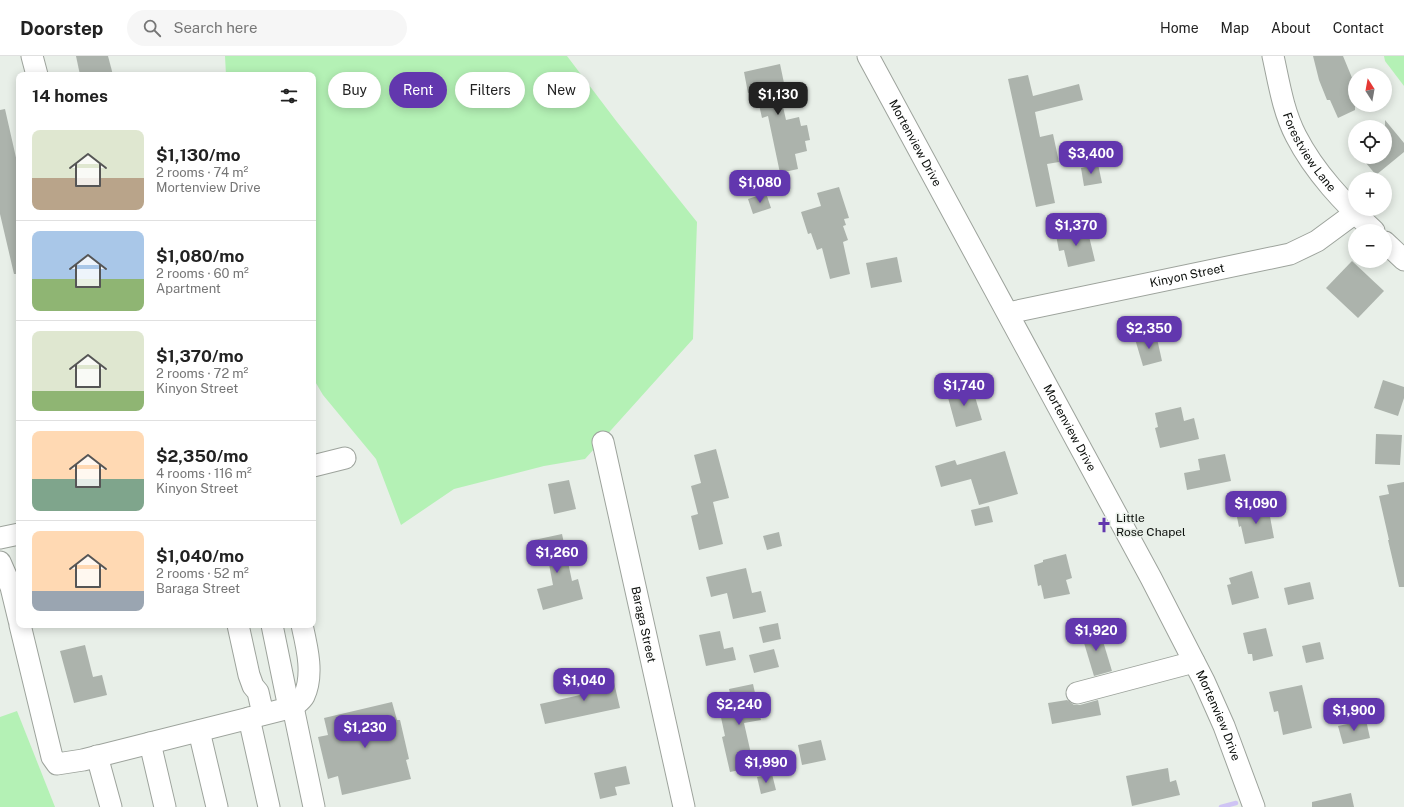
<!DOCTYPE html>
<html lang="en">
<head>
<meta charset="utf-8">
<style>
	:root { --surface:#fff; --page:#f6f6f6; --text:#222; --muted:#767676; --line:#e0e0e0; --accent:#6237ae }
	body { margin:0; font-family:"Public Sans",sans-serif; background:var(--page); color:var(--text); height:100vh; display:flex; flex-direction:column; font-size:15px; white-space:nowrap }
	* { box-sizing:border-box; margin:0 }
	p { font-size:13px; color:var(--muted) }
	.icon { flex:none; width:22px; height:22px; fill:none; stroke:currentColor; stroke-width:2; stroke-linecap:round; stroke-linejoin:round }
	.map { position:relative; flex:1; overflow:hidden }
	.details { position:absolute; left:16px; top:16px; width:300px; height:556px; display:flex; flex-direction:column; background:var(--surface); border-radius:8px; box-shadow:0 2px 10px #0003 }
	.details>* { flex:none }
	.top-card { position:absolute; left:328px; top:16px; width:380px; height:36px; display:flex; gap:8px }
	.needle { width:26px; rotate:349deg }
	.buttons { position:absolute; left:1348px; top:12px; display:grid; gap:8px }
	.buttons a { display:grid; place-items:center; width:44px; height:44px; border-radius:50%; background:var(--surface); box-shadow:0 2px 10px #0003; font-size:20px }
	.price { position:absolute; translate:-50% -34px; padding:0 9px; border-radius:8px; background:var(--accent); color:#fff; font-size:13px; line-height:26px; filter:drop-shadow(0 1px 2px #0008) }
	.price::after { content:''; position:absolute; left:50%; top:24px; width:12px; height:9px; margin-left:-6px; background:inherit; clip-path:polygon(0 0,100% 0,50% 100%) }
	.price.active { background:#222; color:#fff }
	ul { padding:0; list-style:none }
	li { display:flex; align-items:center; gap:12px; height:100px; padding:0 16px }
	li+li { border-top:1px solid var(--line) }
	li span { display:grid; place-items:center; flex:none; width:112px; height:80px; border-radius:8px; color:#555 }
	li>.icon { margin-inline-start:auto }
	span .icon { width:48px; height:48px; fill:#fffc; stroke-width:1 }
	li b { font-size:17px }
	h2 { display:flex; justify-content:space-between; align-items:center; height:48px; padding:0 16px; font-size:17px }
	.tag { padding:0 14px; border-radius:18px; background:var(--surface); box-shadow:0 2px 10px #0003; font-size:14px; line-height:36px }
	.tag.active { background:var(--accent); color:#fff }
	header { display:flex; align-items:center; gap:24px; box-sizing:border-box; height:56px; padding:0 20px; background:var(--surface); border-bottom:1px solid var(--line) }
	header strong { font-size:19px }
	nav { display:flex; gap:22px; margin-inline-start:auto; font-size:14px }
	.search { width:280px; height:36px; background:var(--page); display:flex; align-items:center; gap:10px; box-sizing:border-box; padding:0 14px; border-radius:22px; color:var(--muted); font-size:15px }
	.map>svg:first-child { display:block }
	.green { fill:#b4f1b5 }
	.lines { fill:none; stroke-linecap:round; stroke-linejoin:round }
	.stream { stroke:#cfc4f4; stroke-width:4.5 }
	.building { fill:#acb3ac }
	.minor-casing { stroke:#9da39c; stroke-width:23 }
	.minor { stroke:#fff; stroke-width:21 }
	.labels { text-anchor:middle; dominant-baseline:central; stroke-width:3; stroke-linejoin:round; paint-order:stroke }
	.street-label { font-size:12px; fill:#0c0f0c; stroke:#e8efe8 }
	.poi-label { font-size:12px; fill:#0c0f0c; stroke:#e8efe8; text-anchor:start }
</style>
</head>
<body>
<header>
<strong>Doorstep</strong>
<div class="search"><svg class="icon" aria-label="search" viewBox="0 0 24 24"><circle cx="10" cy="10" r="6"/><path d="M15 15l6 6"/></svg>Search here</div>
<nav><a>Home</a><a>Map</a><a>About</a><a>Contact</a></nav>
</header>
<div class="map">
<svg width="1404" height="751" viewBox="0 0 1404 751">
	<rect width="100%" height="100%" fill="#e8efe8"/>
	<g class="green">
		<path d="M225 0H567L617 66 697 166 693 283 585 403 544 410 454 433 401 469 376 403 323 339 313 322V19H226Z"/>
		<path d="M1384 0H1404V30L1385 5Z"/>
		<path d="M17 655 55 751H0V661Z"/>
	</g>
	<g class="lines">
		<path class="stream" d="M1221 751 1236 747"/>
	</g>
	<g class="building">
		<path d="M76 0H108L113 19H80Z"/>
		<path d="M1313 0H1343L1355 29V54L1338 62 1330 44H1327L1319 24Z"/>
		<path d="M780 8 784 27 778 28 786 64 799 61 801 70 807 69 810 84 805 85 807 95 795 98 798 113 780 117 768 60 762 62 756 35 748 37 744 16Z"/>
		<path d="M1028 19 1033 40 1079 28 1083 44 1035 56 1040 81 1053 78 1059 106 1047 108 1055 147 1036 151 1008 23Z"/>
		<path d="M5 53 17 106 19 105V218H14L0 158V54Z"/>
		<path d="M1385 64 1404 87V96L1376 119 1361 101H1385Z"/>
		<path d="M1098 108 1102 127 1084 130 1081 112Z"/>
		<path d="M839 131 849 162 844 163 846 169 843 170 848 184 843 186 850 218 830 223 822 192 817 194 811 177 808 178 801 156 821 150 817 137Z"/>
		<path d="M766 137 771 152 753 158 748 143Z"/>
		<path d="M1087 172 1095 205 1068 211 1064 194 1059 195 1056 179Z"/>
		<path d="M897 201 902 226 871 232 866 207Z"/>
		<path d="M1352 205 1384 235 1358 262 1326 232Z"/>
		<path d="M1156 278 1162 305 1143 310 1135 283Z"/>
		<path d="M1383 324 1404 331V342L1398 360 1374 352Z"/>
		<path d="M972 331 982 364 956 371 947 338Z"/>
		<path d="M1181 351 1184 365 1194 362 1199 383 1160 392 1155 372 1158 371 1155 357Z"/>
		<path d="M1376 378 1402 379 1400 409 1375 408Z"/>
		<path d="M716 393 729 442 713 446 723 488 699 494 691 460 698 458 691 430 701 427 694 399Z"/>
		<path d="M1005 395 1018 438 979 449 971 423 941 431 935 410 955 404 957 409Z"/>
		<path d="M1225 398 1231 425 1187 434 1184 417 1200 414 1198 403Z"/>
		<path d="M569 424 576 453 554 458 548 428Z"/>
		<path d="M1404 426V531H1399L1388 484H1389L1379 440 1389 438 1387 429Z"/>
		<path d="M989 450 993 466 975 470 971 454Z"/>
		<path d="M1268 450 1274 482 1245 488 1241 470 1239 471 1236 456Z"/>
		<path d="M779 476 782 490 767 494 763 480Z"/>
		<path d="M562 478 572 525 578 523 583 543 543 554 537 533 553 529 548 503 538 505 534 484Z"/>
		<path d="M1066 498 1072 522 1066 524 1070 538 1044 543 1041 529 1038 530 1034 509 1043 506V504Z"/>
		<path d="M746 512 752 537 761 535 766 556 733 563 727 537 711 541 706 521Z"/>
		<path d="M1252 515 1259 542 1232 549 1227 529 1231 528 1229 522Z"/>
		<path d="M1310 526 1314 543 1288 549 1284 532Z"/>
		<path d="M778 567 781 583 763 587 759 571Z"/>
		<path d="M1099 572 1112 615 1094 620 1081 577Z"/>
		<path d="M1266 572 1273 600 1253 605 1252 598H1248L1243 577Z"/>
		<path d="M720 575 724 593 733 591 736 604 706 610 699 579Z"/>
		<path d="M1320 586 1324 603 1306 607 1302 590Z"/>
		<path d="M85 589 93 621 102 619 107 639 74 647 60 595Z"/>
		<path d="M774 593 779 611 754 617 749 599Z"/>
		<path d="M612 618 620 652 545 668 540 648 589 637 586 624Z"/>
		<path d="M753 628 761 664 744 667 754 711 730 716 722 681 725 680 719 652 725 651 724 646 732 645 729 633Z"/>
		<path d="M1302 629 1312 672 1283 679 1278 655 1274 656 1269 636Z"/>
		<path d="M1067 644 1074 649H1080L1098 644 1101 659 1052 668 1048 647Z"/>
		<path d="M392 646 397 664H400L409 703 406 704 411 723 342 739 338 720 328 723 318 681 328 679 324 662Z"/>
		<path d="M1366 664 1370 682 1343 688 1338 670Z"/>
		<path d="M821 684 826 704 802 709 798 689Z"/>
		<path d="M626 710 630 728 615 731 617 739 600 743 594 717Z"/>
		<path d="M1168 712 1170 726 1176 724 1180 739 1132 750 1126 720Z"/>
		<path d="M772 718 776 734 761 738 757 721Z"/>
		<path d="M1351 737 1354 751H1312V746Z"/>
	</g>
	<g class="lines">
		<defs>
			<g id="minor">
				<path d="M32 0 37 19"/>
				<path id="s1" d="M868 0 1151 522 1204 625 1224 670 1254 751"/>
				<path id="s2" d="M1273 0C1279 27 1283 55 1296 80 1315 117 1344 147 1374 175"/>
				<path d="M1385 186 1404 204"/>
				<path id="s3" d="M1008 257 1290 198 1317 185 1355 157"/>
				<path id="s4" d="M603 386 684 751"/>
				<path d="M313 410 345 402"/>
				<path d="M0 482 19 478"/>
				<path d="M0 506 11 531 19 564"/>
				<path d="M20 569 52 701 57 708 83 704 293 651C296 648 302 644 304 640 314 619 307 591 302 569"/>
				<path d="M238 569 249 619 253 630 258 636 263 658"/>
				<path d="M272 569 289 652"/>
				<path d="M1077 637 1194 606"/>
				<path d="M293 651 314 751"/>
				<path d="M249 662 269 751"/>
				<path d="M199 675 217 751"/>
				<path d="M150 687 165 751"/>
				<path d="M97 700 111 751"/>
			</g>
		</defs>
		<use href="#minor" class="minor-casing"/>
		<use href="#minor" class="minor"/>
	</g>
	<defs>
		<symbol id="church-bare" viewBox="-9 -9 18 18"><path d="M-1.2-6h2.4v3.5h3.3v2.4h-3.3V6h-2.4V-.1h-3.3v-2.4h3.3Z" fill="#6237ae" stroke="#e8efe8" stroke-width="2.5" paint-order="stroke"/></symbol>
	</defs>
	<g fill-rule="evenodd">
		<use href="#church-bare" x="1093" y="458" width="22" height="22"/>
	</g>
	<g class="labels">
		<g class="street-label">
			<text stroke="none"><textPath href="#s1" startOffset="99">Mortenview Drive</textPath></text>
			<text stroke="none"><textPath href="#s2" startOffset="104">Forestview Lane</textPath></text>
			<text stroke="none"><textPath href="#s3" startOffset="183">Kinyon Street</textPath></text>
			<text stroke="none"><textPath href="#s1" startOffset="423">Mortenview Drive</textPath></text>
			<text stroke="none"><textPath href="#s4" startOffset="187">Baraga Street</textPath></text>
			<text stroke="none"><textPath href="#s1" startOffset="747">Mortenview Drive</textPath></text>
		</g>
		<g class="poi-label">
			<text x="1116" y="462">Little<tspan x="1116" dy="14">Rose Chapel</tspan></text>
		</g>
	</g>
</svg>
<div class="buttons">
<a><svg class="needle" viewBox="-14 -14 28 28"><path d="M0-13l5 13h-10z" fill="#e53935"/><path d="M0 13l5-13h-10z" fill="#767676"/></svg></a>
<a><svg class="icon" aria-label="locate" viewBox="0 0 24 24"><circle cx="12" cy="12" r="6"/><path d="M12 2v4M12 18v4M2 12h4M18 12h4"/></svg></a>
<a>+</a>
<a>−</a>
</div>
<b class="price active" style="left:778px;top:60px">$1,130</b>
<b class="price" style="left:1091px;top:119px">$3,400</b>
<b class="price" style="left:760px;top:148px">$1,080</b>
<b class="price" style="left:1076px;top:191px">$1,370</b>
<b class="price" style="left:1149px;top:294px">$2,350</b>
<b class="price" style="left:964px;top:351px">$1,740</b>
<b class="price" style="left:1256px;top:469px">$1,090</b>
<b class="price" style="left:557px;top:518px">$1,260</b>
<b class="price" style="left:1096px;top:596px">$1,920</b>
<b class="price" style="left:584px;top:646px">$1,040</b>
<b class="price" style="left:739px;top:670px">$2,240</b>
<b class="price" style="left:1354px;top:676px">$1,900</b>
<b class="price" style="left:365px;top:693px">$1,230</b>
<b class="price" style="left:766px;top:728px">$1,990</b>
<div class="top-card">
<a class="tag">Buy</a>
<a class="tag active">Rent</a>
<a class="tag">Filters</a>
<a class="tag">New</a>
</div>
<section class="details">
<h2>14 homes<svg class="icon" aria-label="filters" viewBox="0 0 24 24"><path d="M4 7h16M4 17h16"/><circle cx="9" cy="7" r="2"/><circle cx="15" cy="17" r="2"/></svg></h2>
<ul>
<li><span style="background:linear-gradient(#dfe7d0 60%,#b9a48a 0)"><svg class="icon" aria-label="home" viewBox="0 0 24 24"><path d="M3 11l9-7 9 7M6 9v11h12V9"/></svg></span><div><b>$1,130/mo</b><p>2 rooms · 74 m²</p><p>Mortenview Drive</p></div></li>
<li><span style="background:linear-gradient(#a9c7e8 60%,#8fb573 0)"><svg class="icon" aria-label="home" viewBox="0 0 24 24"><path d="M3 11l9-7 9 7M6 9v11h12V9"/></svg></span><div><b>$1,080/mo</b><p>2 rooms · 60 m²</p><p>Apartment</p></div></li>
<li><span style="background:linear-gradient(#dfe7d0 75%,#8fb573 0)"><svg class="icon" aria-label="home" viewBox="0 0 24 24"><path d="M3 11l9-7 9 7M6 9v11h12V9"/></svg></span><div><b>$1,370/mo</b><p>2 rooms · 72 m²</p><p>Kinyon Street</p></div></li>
<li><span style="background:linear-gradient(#ffd9b3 60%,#7fa58c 0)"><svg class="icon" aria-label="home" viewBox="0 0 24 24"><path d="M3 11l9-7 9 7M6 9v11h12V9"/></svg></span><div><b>$2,350/mo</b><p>4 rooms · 116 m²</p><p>Kinyon Street</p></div></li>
<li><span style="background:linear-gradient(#ffd9b3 75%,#9aa5b1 0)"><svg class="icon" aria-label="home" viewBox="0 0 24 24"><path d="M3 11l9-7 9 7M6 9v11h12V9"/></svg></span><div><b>$1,040/mo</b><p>2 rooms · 52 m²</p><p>Baraga Street</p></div></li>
</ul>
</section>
</div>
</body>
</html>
